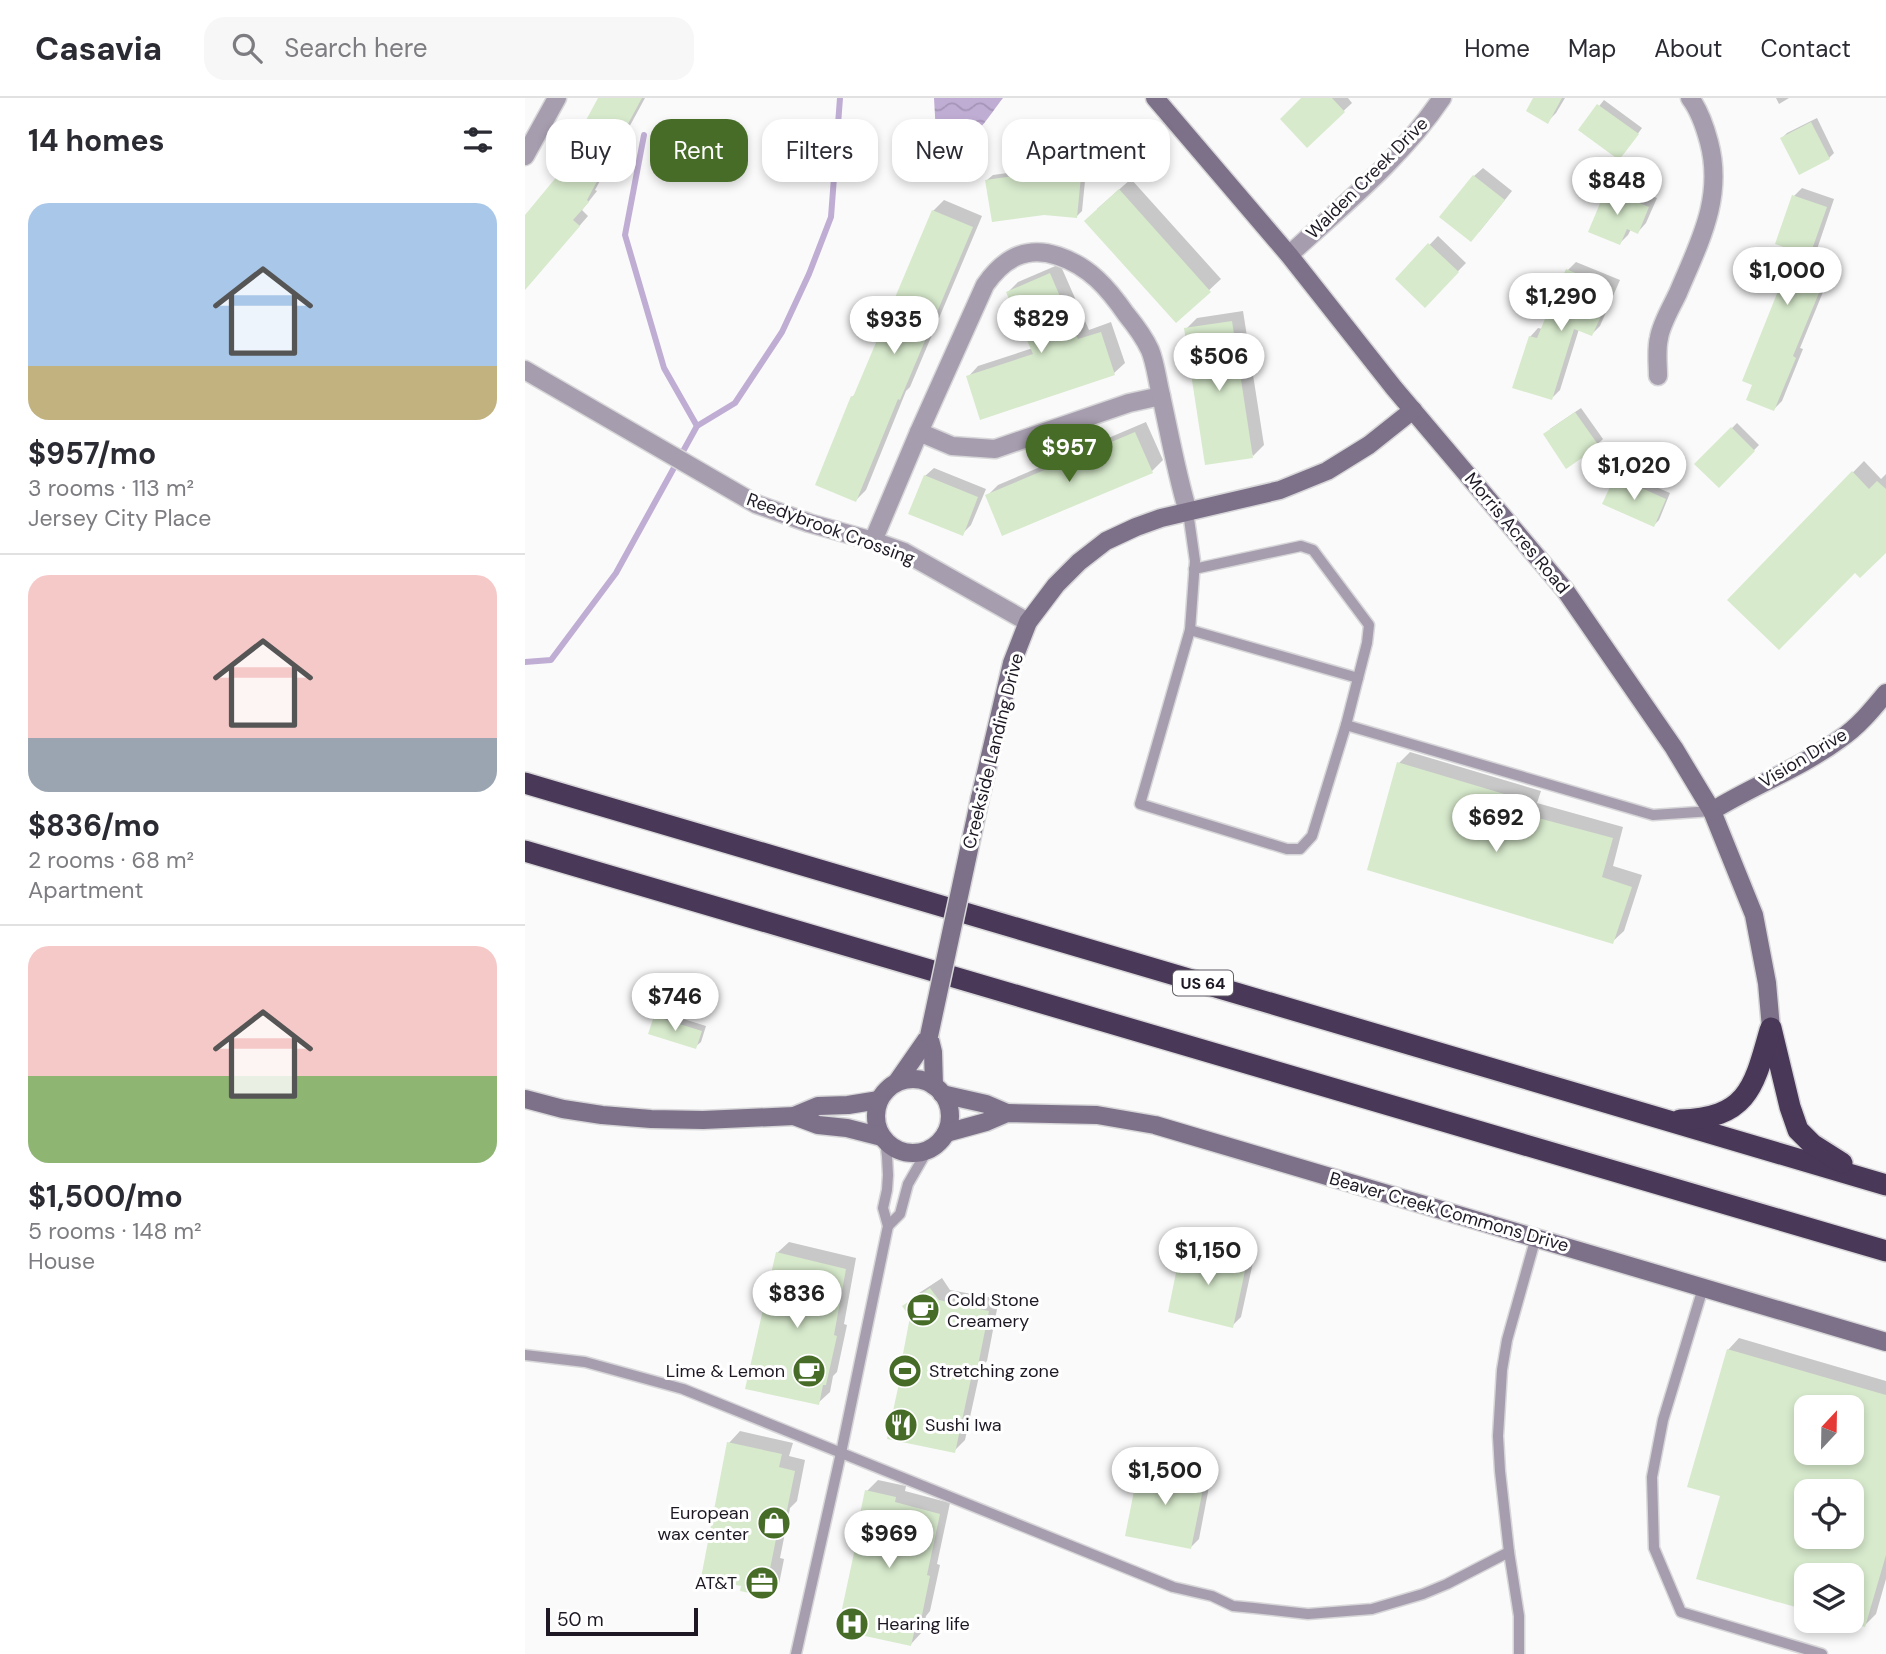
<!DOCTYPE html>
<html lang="en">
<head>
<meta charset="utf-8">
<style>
	:root { --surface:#fff; --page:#f7f7f7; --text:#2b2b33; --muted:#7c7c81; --line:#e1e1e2; --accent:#466c27 }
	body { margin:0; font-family:"DM Sans",sans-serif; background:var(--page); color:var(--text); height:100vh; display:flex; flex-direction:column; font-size:26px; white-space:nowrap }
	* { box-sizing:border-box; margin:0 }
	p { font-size:23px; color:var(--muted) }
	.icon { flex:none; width:38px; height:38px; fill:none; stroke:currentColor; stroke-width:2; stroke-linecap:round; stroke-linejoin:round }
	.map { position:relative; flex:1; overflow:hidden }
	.details { display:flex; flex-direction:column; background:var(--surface); width:525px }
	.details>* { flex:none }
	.banner { position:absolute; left:21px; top:21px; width:665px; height:63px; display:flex; gap:14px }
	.needle { width:46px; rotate:22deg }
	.buttons { position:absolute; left:1269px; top:1297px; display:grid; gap:14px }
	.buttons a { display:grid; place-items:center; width:70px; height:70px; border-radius:14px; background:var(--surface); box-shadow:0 4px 10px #0003; font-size:35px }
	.scale { position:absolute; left:21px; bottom:18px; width:152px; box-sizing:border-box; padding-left:7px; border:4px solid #1d1823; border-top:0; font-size:19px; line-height:24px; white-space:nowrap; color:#1d1823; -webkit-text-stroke:5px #fff; paint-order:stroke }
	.price { position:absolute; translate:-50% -60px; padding:0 16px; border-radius:24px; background:#fff; color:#222; font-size:23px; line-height:46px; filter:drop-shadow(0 2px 4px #0008) }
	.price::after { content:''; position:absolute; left:50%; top:42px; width:21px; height:16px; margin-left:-10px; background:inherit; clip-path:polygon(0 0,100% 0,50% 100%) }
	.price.active { background:var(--accent); color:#fff }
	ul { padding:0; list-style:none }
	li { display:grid; align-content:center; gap:14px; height:371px; padding:0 28px }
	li+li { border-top:2px solid var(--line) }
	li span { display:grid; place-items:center; height:217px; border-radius:21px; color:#555 }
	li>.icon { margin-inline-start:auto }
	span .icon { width:126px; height:126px; fill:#fffc; stroke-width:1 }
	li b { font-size:30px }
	h2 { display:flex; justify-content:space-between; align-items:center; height:84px; padding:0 28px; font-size:30px }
	.chip { padding:0 24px; border-radius:21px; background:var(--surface); box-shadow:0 4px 10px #0003; font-size:24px; line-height:63px }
	.chip.active { background:var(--accent); color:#fff }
	header { display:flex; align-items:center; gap:42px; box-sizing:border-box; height:98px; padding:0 35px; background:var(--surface); border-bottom:2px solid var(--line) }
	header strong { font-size:33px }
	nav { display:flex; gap:38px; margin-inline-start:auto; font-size:24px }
	.search { width:490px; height:63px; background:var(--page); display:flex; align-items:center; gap:18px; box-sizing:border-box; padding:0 24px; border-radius:21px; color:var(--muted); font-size:26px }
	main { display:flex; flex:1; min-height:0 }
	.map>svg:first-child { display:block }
	.water { fill:url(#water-waves) }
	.shadow { fill:#0003; fill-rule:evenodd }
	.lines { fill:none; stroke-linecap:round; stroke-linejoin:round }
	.stream { stroke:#c0add4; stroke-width:6 }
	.building { fill:#d7eacc; fill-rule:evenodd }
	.lane-casing { stroke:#d7d6d8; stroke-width:13 }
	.street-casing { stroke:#d7d6d8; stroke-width:21 }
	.secondary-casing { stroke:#d7d6d8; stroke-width:21 }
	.highway-casing { stroke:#d7d6d8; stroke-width:24 }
	.lane { stroke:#a69dae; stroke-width:10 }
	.street { stroke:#a69dae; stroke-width:18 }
	.secondary { stroke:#7d7189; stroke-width:18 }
	.highway { stroke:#493858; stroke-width:21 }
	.secondary-bridge-casing { stroke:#d7d6d8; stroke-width:21; stroke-linecap:butt }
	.secondary-bridge { stroke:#7d7189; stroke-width:18 }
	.labels { text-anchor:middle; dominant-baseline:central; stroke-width:6; stroke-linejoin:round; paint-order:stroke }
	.shield { fill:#fff; stroke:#615d65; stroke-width:2 }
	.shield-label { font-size:16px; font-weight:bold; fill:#1d1823 }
	.street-label { font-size:18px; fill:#1d1823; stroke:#fff }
	.poi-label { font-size:18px; fill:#1d1823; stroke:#fff; text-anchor:start }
</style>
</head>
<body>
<header>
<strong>Casavia</strong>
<div class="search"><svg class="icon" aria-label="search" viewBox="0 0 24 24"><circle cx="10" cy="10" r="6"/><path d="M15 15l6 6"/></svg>Search here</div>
<nav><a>Home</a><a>Map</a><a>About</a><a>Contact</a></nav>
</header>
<main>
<section class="details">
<h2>14 homes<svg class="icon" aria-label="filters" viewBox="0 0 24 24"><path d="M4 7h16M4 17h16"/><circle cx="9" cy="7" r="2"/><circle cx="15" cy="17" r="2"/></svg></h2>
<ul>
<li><span style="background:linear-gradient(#a9c7e8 75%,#c2b280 0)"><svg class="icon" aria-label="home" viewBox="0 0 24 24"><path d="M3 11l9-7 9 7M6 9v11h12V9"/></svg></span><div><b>$957/mo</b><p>3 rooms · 113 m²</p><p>Jersey City Place</p></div></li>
<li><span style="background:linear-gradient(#f6c9c9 75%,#9aa5b1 0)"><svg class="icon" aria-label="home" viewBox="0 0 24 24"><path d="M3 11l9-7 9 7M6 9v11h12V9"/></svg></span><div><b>$836/mo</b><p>2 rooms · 68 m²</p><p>Apartment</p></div></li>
<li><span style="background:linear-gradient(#f6c9c9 60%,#8fb573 0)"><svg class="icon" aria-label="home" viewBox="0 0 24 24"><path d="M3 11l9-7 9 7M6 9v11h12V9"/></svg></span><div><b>$1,500/mo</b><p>5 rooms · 148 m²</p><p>House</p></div></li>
</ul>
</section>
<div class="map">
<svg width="1361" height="1556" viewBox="0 0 1361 1556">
	<defs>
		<pattern id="water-waves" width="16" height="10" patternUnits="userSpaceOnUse" patternTransform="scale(1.75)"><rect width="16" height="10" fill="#c0add4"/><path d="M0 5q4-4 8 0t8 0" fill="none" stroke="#a594b6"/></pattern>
	</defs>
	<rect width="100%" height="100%" fill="#fafafa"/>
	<path class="water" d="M409 0H478C459 24 445 56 411 36Z"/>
	<g class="shadow">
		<path d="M75 0H120L70 92 72 93 57 112 63 118 11 178 0 187V120L45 65Z"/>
		<path d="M778 0H823L827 5 782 47Z"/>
		<path d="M1010 0H1040L1031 15 1023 23Z"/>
		<path d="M1251 0H1264L1254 6Z"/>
		<path d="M1079 2 1117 30 1099 55 1055 32Z"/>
		<path d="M1292 20 1309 55 1304 60 1257 40 1262 35Z"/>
		<path d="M525 69 561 73 557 113 552 118 519 115 462 82 468 77Z"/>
		<path d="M958 70 987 93 954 134 949 78Z"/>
		<path d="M606 81 696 181 651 223 572 111Z"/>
		<path d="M1090 84 1132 100 1121 125 1113 134 1106 131 1103 137 1095 145 1082 92Z"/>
		<path d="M1277 90 1309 101 1286 169 1305 177 1275 250 1278 251 1257 303 1249 311 1271 152 1269 98Z"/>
		<path d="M419 102 457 118 385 289 381 293 341 392 331 402 327 299 332 295 408 113Z"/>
		<path d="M913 138 941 165 900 207 872 181Z"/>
		<path d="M1051 164 1095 182 1075 228 1067 236 1054 231 1035 292 1027 300 1005 239 1013 230 1017 231 1043 172Z"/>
		<path d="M535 166 564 232 586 224 600 265 589 275 443 279 453 268 508 250 483 194 493 184Z"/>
		<path d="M718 213 739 347 728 358 661 231 672 220Z"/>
		<path d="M1056 310 1078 341 1073 346 1025 331Z"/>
		<path d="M621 324 638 362 627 373 462 398 473 387Z"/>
		<path d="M1212 325 1234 347 1194 388 1172 366Z"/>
		<path d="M1339 363 1356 381 1361 376V453L1335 478 1330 472 1204 502Z"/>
		<path d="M409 370 461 391 446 427 437 436 400 378Z"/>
		<path d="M1096 374 1145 395 1134 422 1129 427 1091 379Z"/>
		<path d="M885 654 1016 693 1012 705 1098 729 1088 768 1117 777 1099 833 1087 844 874 665Z"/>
		<path d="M136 914 181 928 176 944 170 949 131 919Z"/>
		<path d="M666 1142 730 1155 716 1219 707 1228 657 1151Z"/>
		<path d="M264 1144 331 1160 319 1226 322 1227 312 1274 308 1278 305 1294 293 1305 252 1155Z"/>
		<path d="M417 1180 425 1192 474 1201 462 1263 456 1269 440 1342 429 1353 387 1219 380 1209 391 1197Z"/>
		<path d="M1214 1240 1361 1283V1481L1351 1516 1340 1527 1322 1522H1326V1477H1281V1510L1197 1397 1203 1252ZM1281 1309H1326V1354H1281ZM1281 1393H1326V1438H1281Z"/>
		<path d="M215 1333 268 1345 264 1358 280 1362 272 1403 265 1410 255 1460 259 1461 254 1486 243 1497 204 1345Z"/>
		<path d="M624 1360 687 1373 674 1441 666 1449 615 1369Z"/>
		<path d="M353 1382 381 1388 380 1393 425 1405 412 1466 415 1467 405 1513 401 1518 397 1534 386 1546 342 1393Z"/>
	</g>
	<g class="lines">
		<g class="stream">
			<path d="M119 37 100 137 139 270 172 328"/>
			<path d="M0 564 26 562 91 475 172 328 210 305 257 234 284 176 306 119 315 0"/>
		</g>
	</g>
	<g class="building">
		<path d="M73 0H117L62 102 64 104 48 122 55 128 0 192V117L43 65 39 63Z"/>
		<path d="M776 0H807L820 14 782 50 755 21Z"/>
		<path d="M1008 0H1037L1023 26 1001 13Z"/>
		<path d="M1072 6 1114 36 1094 62 1053 32Z"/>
		<path d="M1286 24 1305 61 1274 77 1255 40Z"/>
		<path d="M518 74 556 78 552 120 519 117 467 124 460 82Z"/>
		<path d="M948 77 980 102 946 144 914 119Z"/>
		<path d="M594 91 686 194 651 225 559 123Z"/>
		<path d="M1081 91 1124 109 1113 136 1102 131 1095 147 1063 134Z"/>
		<path d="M1267 97 1302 109 1278 177 1298 185 1268 258 1271 260 1249 313 1221 302 1227 287 1217 283 1269 153 1250 146Z"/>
		<path d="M407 112 448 129 375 302 373 301 331 404 290 387 326 298 328 299Z"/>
		<path d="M903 145 934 174 900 210 870 181Z"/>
		<path d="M1041 171 1088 191 1067 238 1049 231 1027 302 987 290 1004 238 1012 240Z"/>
		<path d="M525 175 553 241 576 234 590 277 455 322 441 278 508 256 481 194Z"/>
		<path d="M707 223 728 360 680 367 659 230Z"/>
		<path d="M1050 314 1074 348 1041 371 1018 336Z"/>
		<path d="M1206 329 1230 353 1194 390 1169 366Z"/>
		<path d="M610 334 628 375 477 438 460 397Z"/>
		<path d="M1327 373 1344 391 1352 383 1361 391V455L1335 480 1330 475 1254 552 1202 502Z"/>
		<path d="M399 377 453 399 438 438 383 416Z"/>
		<path d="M1090 378 1141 401 1129 429 1077 406Z"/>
		<path d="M872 664 1006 704 1002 717 1088 740 1077 779 1107 789 1088 846 842 772Z"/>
		<path d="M129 918 177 933 171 951 123 936Z"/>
		<path d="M656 1150 722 1163 708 1230 643 1214Z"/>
		<path d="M251 1154 321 1171 309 1237 312 1238 301 1287H298L294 1307 220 1291Z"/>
		<path d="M405 1190 414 1202 464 1213 451 1277 447 1276 430 1355 362 1341 379 1262 377 1261 385 1219 377 1208Z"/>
		<path d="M1202 1251 1361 1297V1457L1340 1529 1326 1525V1477H1281V1512L1171 1481 1195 1398 1162 1389ZM1281 1309H1326V1354H1281ZM1281 1393H1326V1438H1281Z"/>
		<path d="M202 1344 257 1356 254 1369 270 1373 261 1417 256 1416 245 1471 249 1472 244 1499 215 1493 216 1488 176 1480Z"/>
		<path d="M614 1368 680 1381 666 1451 600 1438Z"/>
		<path d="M340 1392 371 1399 370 1404 415 1416 402 1477 405 1478 395 1527 391 1526 386 1548 317 1533 321 1512 317 1511 336 1422 334 1421Z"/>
	</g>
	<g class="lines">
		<defs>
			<g id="lane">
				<path d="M663 414 670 463 665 532 615 706 762 751H775L787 738 821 627 1128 717 1187 713"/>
				<path d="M669 471 776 448 788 452 844 527 842 545 821 627"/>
				<path d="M665 532 833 580"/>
				<path d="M363 1128 375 1116 383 1086 402 1053"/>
				<path d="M1178 1190 1138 1322 1127 1379 1129 1450 1156 1514 1297 1556"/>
				<path d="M0 1257 60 1264 158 1291 648 1489 687 1498 708 1508 729 1510 783 1516 847 1511 898 1496 922 1486 984 1454"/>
				<path d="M271 1556 316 1355 363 1128 358 1110 362 1092 363 1077 362 1058 360 1043"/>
				<path d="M994 1556V1518L984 1454 975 1373 973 1338 977 1272 982 1242 1011 1139"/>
			</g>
			<g id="street">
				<path d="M0 58 32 0"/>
				<path d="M764 157C817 108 876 61 917 0"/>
				<path d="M0 272 231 406 284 425 348 443 379 454 503 524"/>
				<path d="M1133 278C1133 266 1131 252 1134 240 1136 226 1147 208 1153 195 1174 145 1199 100 1184 44 1180 29 1175 13 1165 0"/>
				<path d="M394 334 427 348 470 351 604 305 636 298"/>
				<path d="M348 443 394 334 460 187C478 161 501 147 533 158 564 168 583 190 601 216 610 227 619 239 625 252 630 264 632 280 635 293 644 333 651 374 663 414"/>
			</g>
			<g id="secondary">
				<path d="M630 0 764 157 869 290 1040 492 1149 650 1187 713 1229 817 1242 885 1246 930"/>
				<path d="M455 700 487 565 503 524 531 487 554 464 581 443 611 429 636 420 755 392 802 373 844 347 888 312"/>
				<path d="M1187 713C1229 687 1276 670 1315 641 1333 629 1347 612 1361 595"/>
				<path d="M404 938 408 954 409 988"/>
				<circle cx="388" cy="1018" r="37"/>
				<path d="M372 984 404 938"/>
				<path d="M417 996 461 1006 482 1015"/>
				<path d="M0 1001 38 1011 77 1017 126 1021 178 1022 269 1018 293 1008 323 1007 354 1002"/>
				<path d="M269 1018 293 1027 322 1030 357 1039"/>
				<path d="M421 1035 461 1024 482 1015 572 1017 630 1027 1361 1244"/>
			</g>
			<g id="highway">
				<path d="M0 685 1361 1087"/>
				<path d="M0 753 1361 1153"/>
				<path d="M1246 930 1265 1009 1273 1032 1287 1046 1317 1065"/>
				<path d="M1155 1022C1223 1020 1229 989 1245 932"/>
			</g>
		</defs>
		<use href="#lane" class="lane-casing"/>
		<use href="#street" class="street-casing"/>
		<use href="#secondary" class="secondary-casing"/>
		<use href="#highway" class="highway-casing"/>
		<use href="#lane" class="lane"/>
		<use href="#street" class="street"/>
		<use href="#secondary" class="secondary"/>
		<use href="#highway" class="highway"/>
		<defs>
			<path id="secondary-bridge" d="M404 938 455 700"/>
		</defs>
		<use href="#secondary-bridge" class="secondary-bridge-casing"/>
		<use href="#secondary-bridge" class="secondary-bridge"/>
	</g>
	<defs>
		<symbol id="cafe-disc" viewBox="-11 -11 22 22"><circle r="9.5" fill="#466c27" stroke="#fff"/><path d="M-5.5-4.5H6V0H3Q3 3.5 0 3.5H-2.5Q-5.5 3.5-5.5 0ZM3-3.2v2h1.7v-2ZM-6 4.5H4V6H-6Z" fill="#fff"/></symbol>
		<symbol id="stadium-disc" viewBox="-11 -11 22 22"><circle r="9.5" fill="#466c27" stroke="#fff"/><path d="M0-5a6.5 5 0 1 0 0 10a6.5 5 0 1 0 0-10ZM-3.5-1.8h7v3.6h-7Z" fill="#fff"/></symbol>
		<symbol id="restaurant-disc" viewBox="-11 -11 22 22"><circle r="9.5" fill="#466c27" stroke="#fff"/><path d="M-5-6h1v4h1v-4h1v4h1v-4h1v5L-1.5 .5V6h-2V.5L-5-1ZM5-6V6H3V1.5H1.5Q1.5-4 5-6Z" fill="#fff"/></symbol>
		<symbol id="shop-disc" viewBox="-11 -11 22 22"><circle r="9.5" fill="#466c27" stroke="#fff"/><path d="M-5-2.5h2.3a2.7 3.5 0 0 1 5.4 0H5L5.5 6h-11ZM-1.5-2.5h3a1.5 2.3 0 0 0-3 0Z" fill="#fff"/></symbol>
		<symbol id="office-disc" viewBox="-11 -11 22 22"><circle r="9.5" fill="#466c27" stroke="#fff"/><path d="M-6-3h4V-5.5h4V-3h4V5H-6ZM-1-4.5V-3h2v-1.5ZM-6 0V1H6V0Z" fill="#fff"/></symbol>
		<symbol id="hospital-disc" viewBox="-11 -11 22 22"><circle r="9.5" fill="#466c27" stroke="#fff"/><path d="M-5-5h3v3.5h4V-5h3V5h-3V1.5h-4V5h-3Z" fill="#fff"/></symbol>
	</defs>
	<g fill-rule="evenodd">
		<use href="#cafe-disc" x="379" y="1193" width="38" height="38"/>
		<use href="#cafe-disc" x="265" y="1254" width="38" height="38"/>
		<use href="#stadium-disc" x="361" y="1254" width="38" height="38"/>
		<use href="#restaurant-disc" x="357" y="1308" width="38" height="38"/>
		<use href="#shop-disc" x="230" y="1406" width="38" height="38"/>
		<use href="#office-disc" x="218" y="1466" width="38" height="38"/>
		<use href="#hospital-disc" x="308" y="1507" width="38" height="38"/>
	</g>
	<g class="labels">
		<rect class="shield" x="648" y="872.5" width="60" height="25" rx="5"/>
		<g class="shield-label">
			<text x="678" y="885">US 64</text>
		</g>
		<g class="street-label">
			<text transform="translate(842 80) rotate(-45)">Walden Creek Drive</text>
			<text transform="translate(306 431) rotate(20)">Reedybrook Crossing</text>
			<text transform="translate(992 435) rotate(50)">Morris Acres Road</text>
			<text transform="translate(468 653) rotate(-76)">Creekside Landing Drive</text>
			<text transform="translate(1278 660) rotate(-31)">Vision Drive</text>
			<text transform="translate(924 1114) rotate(16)">Beaver Creek Commons Drive</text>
		</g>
		<g class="poi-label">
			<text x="422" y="1202">Cold Stone<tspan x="422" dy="21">Creamery</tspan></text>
			<text x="260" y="1273" text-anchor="end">Lime &amp; Lemon</text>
			<text x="404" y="1273">Stretching zone</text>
			<text x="400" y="1327">Sushi Iwa</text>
			<text x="224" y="1415" text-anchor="end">European<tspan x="224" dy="21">wax center</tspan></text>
			<text x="212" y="1485" text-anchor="end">AT&amp;T</text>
			<text x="352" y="1526">Hearing life</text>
		</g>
	</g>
</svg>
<div class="buttons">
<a><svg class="needle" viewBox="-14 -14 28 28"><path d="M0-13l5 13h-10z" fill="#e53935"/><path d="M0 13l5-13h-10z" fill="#7c7c81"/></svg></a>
<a><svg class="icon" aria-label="locate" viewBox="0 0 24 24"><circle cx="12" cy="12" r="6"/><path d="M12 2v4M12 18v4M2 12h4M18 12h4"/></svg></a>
<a><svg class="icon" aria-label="layers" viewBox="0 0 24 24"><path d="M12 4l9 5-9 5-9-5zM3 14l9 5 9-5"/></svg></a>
</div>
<div class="scale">50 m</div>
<b class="price" style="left:1092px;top:119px">$848</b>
<b class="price" style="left:1262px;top:209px">$1,000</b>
<b class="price" style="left:1036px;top:235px">$1,290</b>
<b class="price" style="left:516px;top:257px">$829</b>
<b class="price" style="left:369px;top:258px">$935</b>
<b class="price" style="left:694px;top:295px">$506</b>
<b class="price active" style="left:544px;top:386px">$957</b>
<b class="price" style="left:1109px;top:404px">$1,020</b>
<b class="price" style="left:971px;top:756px">$692</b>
<b class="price" style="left:150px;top:935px">$746</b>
<b class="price" style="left:683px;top:1189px">$1,150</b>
<b class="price" style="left:272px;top:1232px">$836</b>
<b class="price" style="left:640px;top:1409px">$1,500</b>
<b class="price" style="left:364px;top:1472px">$969</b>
<div class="banner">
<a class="chip">Buy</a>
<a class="chip active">Rent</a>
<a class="chip">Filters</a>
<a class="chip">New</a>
<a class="chip">Apartment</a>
</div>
</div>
</main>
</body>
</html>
